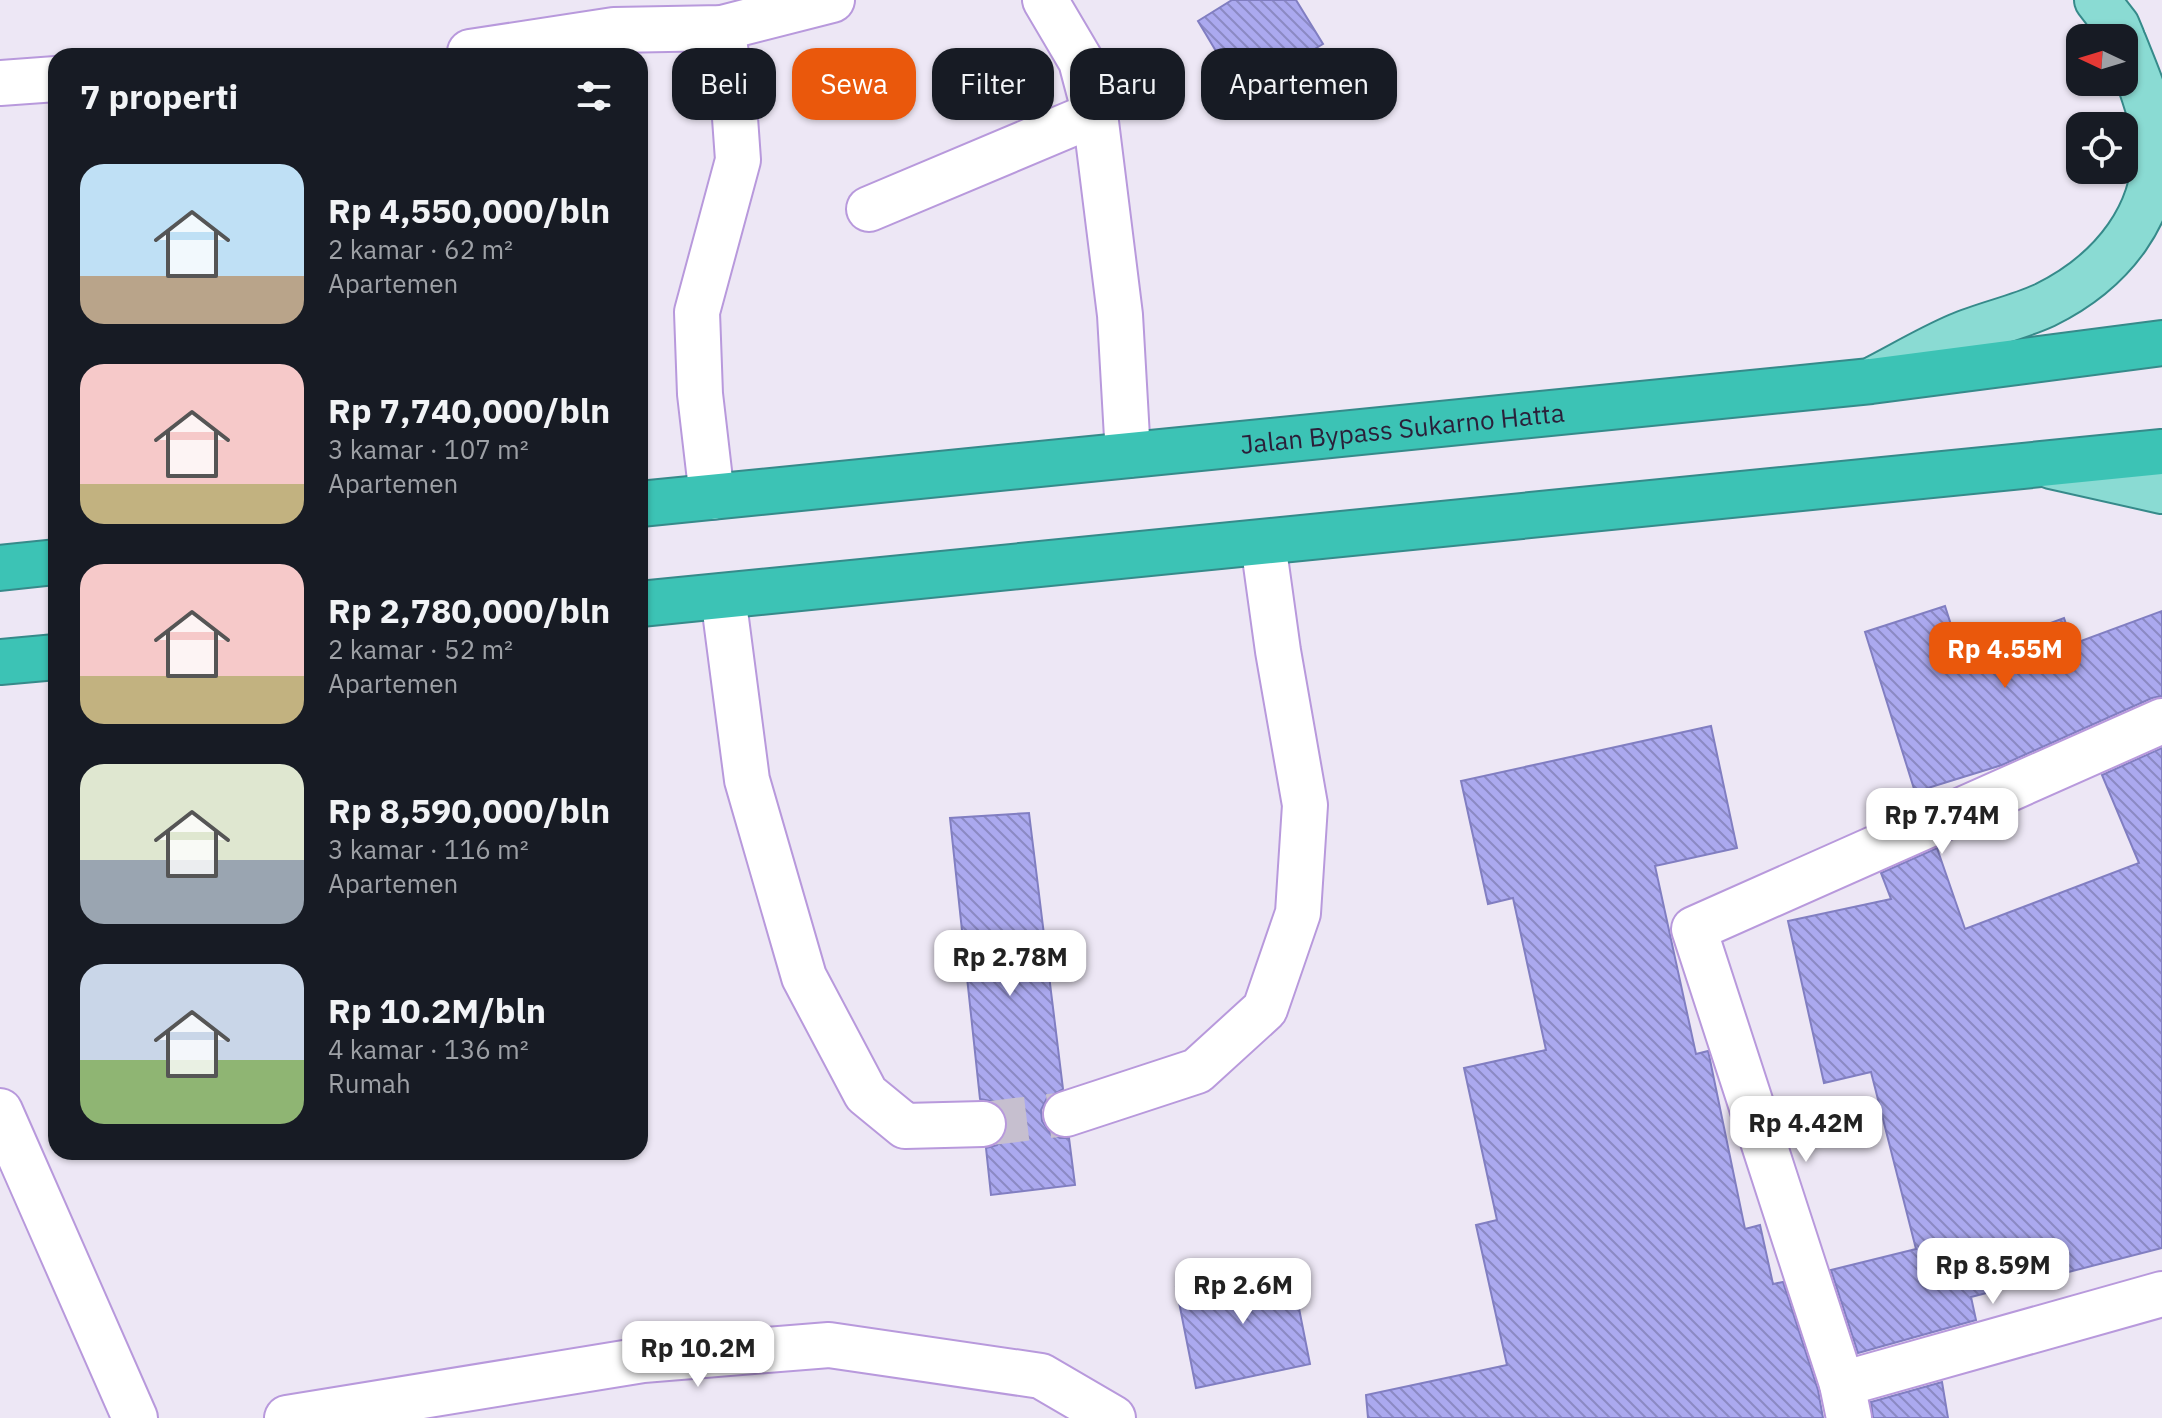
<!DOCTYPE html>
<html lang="id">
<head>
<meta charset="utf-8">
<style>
	:root { --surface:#171b24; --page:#242831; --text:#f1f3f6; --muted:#9ea1a6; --accent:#ea580c }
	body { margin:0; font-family:"IBM Plex Sans",sans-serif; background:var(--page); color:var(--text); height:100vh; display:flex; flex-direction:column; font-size:30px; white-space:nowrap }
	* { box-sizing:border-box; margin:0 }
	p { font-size:26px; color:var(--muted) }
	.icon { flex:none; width:44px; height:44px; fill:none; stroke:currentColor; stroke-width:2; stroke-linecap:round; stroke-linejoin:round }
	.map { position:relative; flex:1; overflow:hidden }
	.panel { position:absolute; left:48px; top:48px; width:600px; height:1112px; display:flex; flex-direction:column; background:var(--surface); border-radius:24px; box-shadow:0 2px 6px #0004 }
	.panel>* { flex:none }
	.hud { position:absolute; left:672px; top:48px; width:760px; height:72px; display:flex; gap:16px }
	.needle { width:52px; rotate:274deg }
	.buttons { position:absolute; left:2066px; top:24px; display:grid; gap:16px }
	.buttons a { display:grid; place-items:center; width:72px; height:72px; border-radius:16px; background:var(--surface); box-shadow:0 2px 6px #0004; font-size:40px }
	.price { position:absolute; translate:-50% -68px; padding:0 18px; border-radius:16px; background:#fff; color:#222; font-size:26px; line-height:52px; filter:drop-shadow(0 2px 4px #0008) }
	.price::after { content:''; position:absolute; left:50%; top:48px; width:24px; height:18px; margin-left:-12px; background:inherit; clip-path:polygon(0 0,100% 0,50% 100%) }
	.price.current { background:var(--accent); color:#fff }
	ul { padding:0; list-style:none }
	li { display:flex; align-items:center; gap:24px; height:200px; padding:0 32px }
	li span { display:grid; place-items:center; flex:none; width:224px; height:160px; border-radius:24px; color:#555 }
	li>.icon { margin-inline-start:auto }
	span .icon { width:96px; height:96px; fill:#fffc; stroke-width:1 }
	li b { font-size:34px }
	h2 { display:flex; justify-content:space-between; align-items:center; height:96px; padding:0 32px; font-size:34px }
	.pill { padding:0 28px; border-radius:24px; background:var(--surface); box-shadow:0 2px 6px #0004; font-size:28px; line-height:72px }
	.pill.current { background:var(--accent); color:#fff }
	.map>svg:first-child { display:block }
	.building { fill:url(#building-back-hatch); stroke:#817ec1; stroke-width:2 }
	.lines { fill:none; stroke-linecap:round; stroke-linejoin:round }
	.minor-tunnel { stroke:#c6bfcf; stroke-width:44; stroke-dasharray:44 22; stroke-linecap:butt }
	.minor-casing { stroke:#b899dc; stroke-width:48 }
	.major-casing { stroke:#368a8a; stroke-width:48 }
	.highway-casing { stroke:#368a8a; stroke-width:48 }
	.minor { stroke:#fff; stroke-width:44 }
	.major { stroke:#8adbd3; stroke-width:44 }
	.highway { stroke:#3cc3b5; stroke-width:44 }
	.labels { text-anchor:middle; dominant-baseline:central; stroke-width:6; stroke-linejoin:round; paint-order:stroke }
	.street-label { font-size:26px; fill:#2b1f39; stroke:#fff }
</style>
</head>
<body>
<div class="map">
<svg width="2162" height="1418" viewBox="0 0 2162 1418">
	<defs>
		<pattern id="building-back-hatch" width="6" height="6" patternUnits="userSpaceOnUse" patternTransform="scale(2)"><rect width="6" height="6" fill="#aba9ef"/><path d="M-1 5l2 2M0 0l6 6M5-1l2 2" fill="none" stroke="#8b89c3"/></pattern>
	</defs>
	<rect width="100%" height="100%" fill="#ede7f5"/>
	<g class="building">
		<path d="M1232 0H1296L1323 44 1241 93 1198 21Z"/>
		<path d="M1945 606 1961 656 2064 618 2073 644 2162 611V696L2152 698 2002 765 1915 792 1865 632Z"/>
		<path d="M1711 726 1737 848 1655 866 1696 1054 1708 1051 1709 1055 1745 1229 1760 1225 1773 1284 1783 1282 1818 1390 1823 1418H1368L1366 1395 1507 1365 1476 1225 1497 1220 1464 1068 1546 1050 1513 898 1488 904 1461 781Z"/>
		<path d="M2162 748V1248L1971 1297 1976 1320 1858 1353 1831 1270 1916 1249 1871 1072 1824 1083 1788 921 1891 899 1881 873 1937 848 1965 929 2139 863 2102 775Z"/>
		<path d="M1029 813 1063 1089 1047 1098 1041 1110 1042 1121 1050 1133 1060 1138H1069L1075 1185 991 1195 986 1148 997 1145 1004 1137 1008 1123 1004 1110 996 1102 980 1099 950 818Z"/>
		<path d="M1290 1263 1310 1364 1196 1388 1176 1287Z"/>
		<path d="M1942 1382 1948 1418H1873L1871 1402Z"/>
	</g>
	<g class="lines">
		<path class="minor-tunnel" d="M983 1124 1066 1114"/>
		<defs>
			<g id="minor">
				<path d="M1045 0 1081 61 1095 114 1120 315 1128 455"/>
				<path d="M470 52 614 30 722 28 832 0"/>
				<path d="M0 83 56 79"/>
				<path d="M869 209 1095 114"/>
				<path d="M712 497 700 394 697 312 738 160 734 104 722 28"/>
				<path d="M723 596 747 780 804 977 866 1094 905 1126 983 1124"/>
				<path d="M0 1111 135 1418"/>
				<path d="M1066 1114 1197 1071 1265 1009 1298 913 1305 805 1278 651 1263 543"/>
				<path d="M1842 1384 2162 1294"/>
				<path d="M287 1418 643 1360 829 1345 1041 1376 1113 1418"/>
				<path d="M1849 1418 1842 1384 1694 929 2162 721"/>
			</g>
			<g id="major">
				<path d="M2097 0 2117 26 2122 38"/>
				<path d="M1876 378C1903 364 1930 348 1958 336 1986 324 2017 318 2045 305 2110 273 2162 213 2154 136 2150 104 2136 73 2124 43"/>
				<path d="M2051 466 2162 491"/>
			</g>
			<g id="highway">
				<path id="s1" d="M640 504 1871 381 2162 343"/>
				<path d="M0 568 56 562"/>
				<path d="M640 604 2162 452"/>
				<path d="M0 662 56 657"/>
			</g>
		</defs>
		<use href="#minor" class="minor-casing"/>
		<use href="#major" class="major-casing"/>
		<use href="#highway" class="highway-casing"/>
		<use href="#minor" class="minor"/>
		<use href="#major" class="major"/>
		<use href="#highway" class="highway"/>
	</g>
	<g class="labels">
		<g class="street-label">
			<text stroke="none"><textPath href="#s1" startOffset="766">Jalan Bypass Sukarno Hatta</textPath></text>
		</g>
	</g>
</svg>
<div class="buttons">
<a><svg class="needle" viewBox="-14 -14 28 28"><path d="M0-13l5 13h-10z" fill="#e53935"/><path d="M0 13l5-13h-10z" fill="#9ea1a6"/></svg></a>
<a><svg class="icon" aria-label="locate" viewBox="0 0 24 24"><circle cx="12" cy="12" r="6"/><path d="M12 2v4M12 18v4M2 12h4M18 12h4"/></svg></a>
</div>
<b class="price current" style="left:2005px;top:690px">Rp 4.55M</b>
<b class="price" style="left:1942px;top:856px">Rp 7.74M</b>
<b class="price" style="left:1010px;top:998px">Rp 2.78M</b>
<b class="price" style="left:1806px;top:1164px">Rp 4.42M</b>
<b class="price" style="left:1993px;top:1306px">Rp 8.59M</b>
<b class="price" style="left:1243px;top:1326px">Rp 2.6M</b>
<b class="price" style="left:698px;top:1389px">Rp 10.2M</b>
<div class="hud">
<a class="pill">Beli</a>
<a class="pill current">Sewa</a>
<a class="pill">Filter</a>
<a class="pill">Baru</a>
<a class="pill">Apartemen</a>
</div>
<section class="panel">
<h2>7 properti<svg class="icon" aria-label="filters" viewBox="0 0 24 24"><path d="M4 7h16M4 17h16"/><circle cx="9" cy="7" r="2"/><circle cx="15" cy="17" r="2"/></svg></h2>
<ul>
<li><span style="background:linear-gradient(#bfe0f5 70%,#b9a48a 0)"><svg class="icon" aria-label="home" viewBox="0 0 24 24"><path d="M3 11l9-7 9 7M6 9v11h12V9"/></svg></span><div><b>Rp 4,550,000/bln</b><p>2 kamar · 62 m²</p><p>Apartemen</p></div></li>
<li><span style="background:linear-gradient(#f6c9c9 75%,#c2b280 0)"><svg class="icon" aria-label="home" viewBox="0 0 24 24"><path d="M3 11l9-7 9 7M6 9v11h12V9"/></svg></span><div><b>Rp 7,740,000/bln</b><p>3 kamar · 107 m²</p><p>Apartemen</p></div></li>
<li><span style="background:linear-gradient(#f6c9c9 70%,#c2b280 0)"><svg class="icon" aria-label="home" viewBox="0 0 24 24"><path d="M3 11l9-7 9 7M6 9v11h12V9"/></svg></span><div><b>Rp 2,780,000/bln</b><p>2 kamar · 52 m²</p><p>Apartemen</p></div></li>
<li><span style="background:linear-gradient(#dfe7d0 60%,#9aa5b1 0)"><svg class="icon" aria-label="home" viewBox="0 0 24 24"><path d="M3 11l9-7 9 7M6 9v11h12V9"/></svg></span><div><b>Rp 8,590,000/bln</b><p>3 kamar · 116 m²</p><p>Apartemen</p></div></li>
<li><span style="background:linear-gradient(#c9d6e8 60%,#8fb573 0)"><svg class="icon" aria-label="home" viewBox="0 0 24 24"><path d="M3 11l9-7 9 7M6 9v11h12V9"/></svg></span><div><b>Rp 10.2M/bln</b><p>4 kamar · 136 m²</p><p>Rumah</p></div></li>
</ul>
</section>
</div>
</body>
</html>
